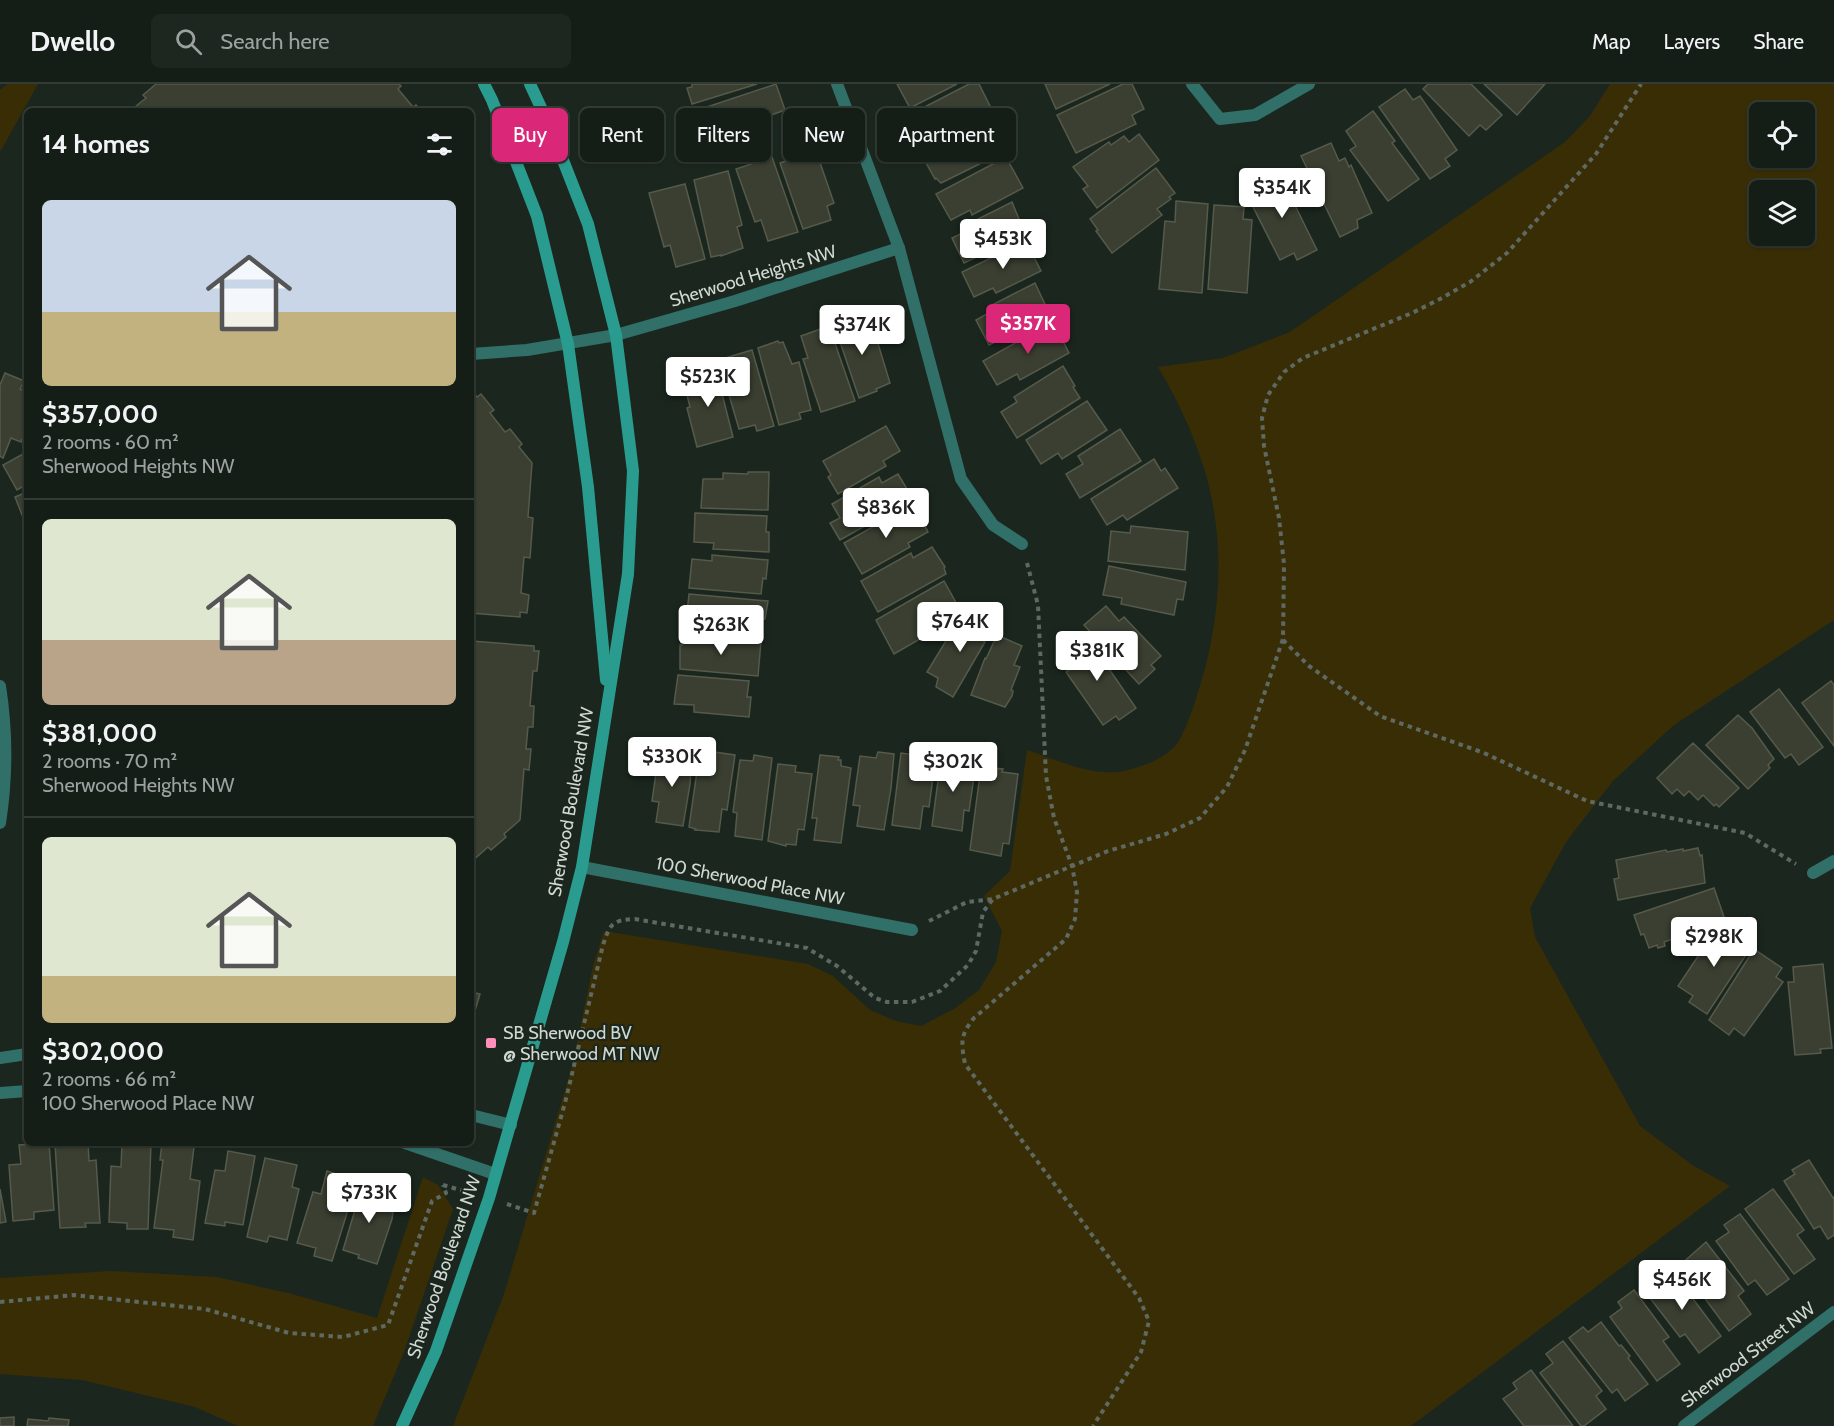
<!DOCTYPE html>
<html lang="en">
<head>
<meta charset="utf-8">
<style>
	:root { --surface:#141d16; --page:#1d261f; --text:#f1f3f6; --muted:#9da2a1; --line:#333b35; --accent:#db2777 }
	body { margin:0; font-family:Cabin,sans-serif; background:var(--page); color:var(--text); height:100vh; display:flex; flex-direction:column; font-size:22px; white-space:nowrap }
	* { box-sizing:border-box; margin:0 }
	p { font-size:20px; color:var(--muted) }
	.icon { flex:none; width:33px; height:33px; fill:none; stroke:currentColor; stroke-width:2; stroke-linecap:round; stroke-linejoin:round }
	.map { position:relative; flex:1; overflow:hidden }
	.drawer { position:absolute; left:24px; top:24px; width:450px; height:1038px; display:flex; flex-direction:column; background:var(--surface); border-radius:9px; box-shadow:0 2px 4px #0004,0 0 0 2px var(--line) }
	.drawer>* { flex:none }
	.top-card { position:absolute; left:492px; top:24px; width:570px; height:54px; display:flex; gap:12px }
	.buttons { position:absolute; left:1749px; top:18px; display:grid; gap:12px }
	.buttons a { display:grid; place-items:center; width:66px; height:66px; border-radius:9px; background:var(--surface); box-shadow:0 2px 4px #0004,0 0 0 2px var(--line); font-size:30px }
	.price { position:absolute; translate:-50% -51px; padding:0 14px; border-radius:6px; background:#fff; color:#222; font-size:20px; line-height:39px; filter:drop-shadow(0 2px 3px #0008) }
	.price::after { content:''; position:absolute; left:50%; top:36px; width:18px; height:14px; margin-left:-9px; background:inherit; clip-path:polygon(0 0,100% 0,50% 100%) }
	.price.selected { background:var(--accent); color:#fff }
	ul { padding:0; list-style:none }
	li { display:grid; align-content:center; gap:12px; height:318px; padding:0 18px }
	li+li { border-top:2px solid var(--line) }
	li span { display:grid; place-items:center; height:186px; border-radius:9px; color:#555 }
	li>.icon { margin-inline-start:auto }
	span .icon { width:108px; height:108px; fill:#fffc; stroke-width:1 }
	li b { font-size:26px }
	h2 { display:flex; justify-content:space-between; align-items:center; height:72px; padding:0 18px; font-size:26px }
	.tag { padding:0 21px; border-radius:9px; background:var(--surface); box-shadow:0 2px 4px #0004,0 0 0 2px var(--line); font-size:21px; line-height:54px }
	.tag.selected { background:var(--accent); color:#fff }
	header { display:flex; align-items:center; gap:36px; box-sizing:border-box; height:84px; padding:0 30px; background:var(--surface); border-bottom:2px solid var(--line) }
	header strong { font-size:28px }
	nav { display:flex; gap:33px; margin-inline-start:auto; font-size:21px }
	.search { width:420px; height:54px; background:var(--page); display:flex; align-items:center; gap:15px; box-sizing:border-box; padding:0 21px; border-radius:9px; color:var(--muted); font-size:22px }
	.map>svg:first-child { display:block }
	.green { fill:#392d06; fill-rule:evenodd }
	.building { fill:#3a3f31; stroke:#555a4b; stroke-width:1.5 }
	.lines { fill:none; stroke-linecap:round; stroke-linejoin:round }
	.path { stroke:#5e6961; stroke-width:4; stroke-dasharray:4.5 4.5; stroke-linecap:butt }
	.lane { stroke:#317068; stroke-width:12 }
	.street { stroke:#317068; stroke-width:12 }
	.secondary { stroke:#2a9c8f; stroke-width:12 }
	.poi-dot { fill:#ff8eb9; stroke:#1b271e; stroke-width:2 }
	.labels { text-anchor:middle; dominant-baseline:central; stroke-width:4.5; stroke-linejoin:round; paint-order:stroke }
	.street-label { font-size:18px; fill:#d0d8d2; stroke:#1b271e }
	.poi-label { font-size:18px; fill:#d0d8d2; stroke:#1b271e; text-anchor:start }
</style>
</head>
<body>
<header>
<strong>Dwello</strong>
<div class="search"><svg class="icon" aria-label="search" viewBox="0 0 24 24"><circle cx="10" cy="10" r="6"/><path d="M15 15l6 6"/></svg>Search here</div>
<nav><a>Map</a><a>Layers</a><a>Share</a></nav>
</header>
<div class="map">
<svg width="1834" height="1342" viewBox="0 0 1834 1342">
	<rect width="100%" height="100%" fill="#1b271e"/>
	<g class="green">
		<path d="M8 0H38L0 68V6Z"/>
		<path d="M1610 0H1834V536L1674 641 1613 697 1566 758 1530 824 1535 853 1640 1042 1694 1082 1730 1102 1411 1342H453L504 1210 572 983 593 882 604 847 808 880 833 892 870 926 896 937 921 942 954 925 979 906 996 878 1002 847 984 812 1010 787 1027 666C1058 676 1091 693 1124 687 1142 683 1164 675 1176 661 1184 651 1192 627 1196 615 1220 543 1227 465 1206 391 1195 353 1178 316 1158 283L1223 274 1290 248 1565 58 1590 32ZM1804 28V74H1760V28ZM1804 106V152H1760V106Z"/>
		<path d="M423 1093 438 1101 453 1125 404 1268 373 1342H238L195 1323 82 1296 0 1290V1194L111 1187 217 1193 292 1210 377 1234Z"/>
	</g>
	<g class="building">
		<path d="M156 0H399L401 2 398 5 413 23 416 21 421 27H130L146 14 143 11Z"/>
		<path d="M692 0H757L692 20 687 4 692 3Z"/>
		<path d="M776 0 785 26 763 34 764 38 714 54 710 41 704 43 698 26Z"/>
		<path d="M897 0H957L910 24Z"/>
		<path d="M969 0H979L993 28 951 50 948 45 921 60 907 32Z"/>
		<path d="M1045 0H1110L1056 25Z"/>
		<path d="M1123 0H1132L1144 25 1132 31 1136 40 1076 69 1057 31Z"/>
		<path d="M1428 0H1471L1502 31 1486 46 1480 41 1469 52 1423 5Z"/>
		<path d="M1484 0H1545L1517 31Z"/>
		<path d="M1405 5 1413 16 1420 12 1457 66 1445 75 1450 82 1430 95 1379 23Z"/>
		<path d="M1373 27 1395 57 1392 59 1419 95 1388 117 1350 66 1356 62 1346 47Z"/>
		<path d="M987 37 994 52 999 49 1008 66 941 99 936 94 935 95 925 77 942 68 939 62Z"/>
		<path d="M1139 50 1159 76 1097 124 1083 105 1088 102 1073 83 1109 58 1111 61 1124 52 1129 58Z"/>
		<path d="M1331 59 1339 77 1345 74 1349 83 1351 81 1372 129 1357 136 1358 144 1340 153 1301 72Z"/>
		<path d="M816 67 834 119 827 122 831 136 803 145 780 79Z"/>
		<path d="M772 73 798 148 768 157 761 136 755 138 736 85Z"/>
		<path d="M1006 73 1023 104 972 131 970 126 951 136 936 110Z"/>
		<path d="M1156 84 1175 109 1169 113 1171 115 1157 125 1162 131 1112 169 1096 147 1098 146 1090 135Z"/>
		<path d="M728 87 742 141 737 143 743 164 721 172V171L711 173 694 96Z"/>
		<path d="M1279 89 1317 166 1297 176 1294 169 1280 176 1250 117 1258 113 1252 102Z"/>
		<path d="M685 100 705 175 676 183 670 161 664 163 649 109Z"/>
		<path d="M1176 117 1208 120 1202 209 1159 205 1165 137 1175 138Z"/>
		<path d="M1012 118 1025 150 964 179 952 154 971 145 968 140Z"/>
		<path d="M1214 121 1244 123 1243 135 1252 136 1247 209 1208 205Z"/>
		<path d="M1030 155 1038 171 1034 173 1041 187 996 209 993 204 974 213 962 188Z"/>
		<path d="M1035 199 1050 231 989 261 976 236 994 226 992 221Z"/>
		<path d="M861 230 870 255 876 253 890 299 876 305 877 307 859 314 834 240Z"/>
		<path d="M1054 237 1065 256 1063 257 1069 269 1020 296 1017 290 997 301 983 277Z"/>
		<path d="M829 242 855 317 821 328 803 275 808 274 801 252Z"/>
		<path d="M778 257 779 259 783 258 792 280 799 278 811 326 799 329 801 335 779 341 758 264Z"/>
		<path d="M752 266 774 342 757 347 755 341 739 345 724 294 730 292 725 274Z"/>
		<path d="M715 282 733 353 697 363 687 324 690 323 686 307 692 305 687 290Z"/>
		<path d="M1063 282 1075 302 1073 303 1080 314 1017 354 1001 328 1017 318 1014 313Z"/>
		<path d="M5 289 24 297 20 305 27 308V342L21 358 11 354 3 374 0 372V301Z"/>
		<path d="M471 306 477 313 481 310 494 326 490 329 505 348 510 345 522 360 519 363 532 379 528 433 533 434 530 474 524 473 521 509 529 511 527 529 520 528V533L471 529Z"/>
		<path d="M1087 317 1107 346 1062 375 1058 369 1041 380 1026 356Z"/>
		<path d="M886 342 900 367 883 377 886 382 838 410 828 393 831 391 823 377Z"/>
		<path d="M1120 345 1141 377 1080 414 1066 390 1083 380 1078 372Z"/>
		<path d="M27 361V400L17 406 3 381 25 369 23 364Z"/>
		<path d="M1154 375 1161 387 1165 384 1178 404 1127 436 1123 431 1107 441 1091 415Z"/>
		<path d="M748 388H769L768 426 701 424 703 395H723V389L748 390Z"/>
		<path d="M898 390 913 415 840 456 830 439 840 434 832 420 879 393 882 399Z"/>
		<path d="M27 408V440L26 441 15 413Z"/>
		<path d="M912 421 915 427 917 426 928 448 908 459 910 463 862 490 844 459Z"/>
		<path d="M695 429 767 432 766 448H769V468L713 465 714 459 694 458Z"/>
		<path d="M1131 442 1188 448 1185 486 1108 477 1111 447 1130 449Z"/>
		<path d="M932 463 945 483 944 484 946 490 878 528 861 497 911 469 913 474Z"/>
		<path d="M712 471 768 476 766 495 763 494 761 510 689 504 692 475 712 477Z"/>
		<path d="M1109 482 1186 498 1183 516 1177 515 1174 531 1121 520 1122 514 1103 511Z"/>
		<path d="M944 497 959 524 942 533 946 540 894 570 876 536Z"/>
		<path d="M689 510 768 517 765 535H760L759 551 707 545V541L686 538Z"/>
		<path d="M1106 522 1119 537 1124 533 1161 572 1151 581 1155 585 1139 600 1084 541Z"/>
		<path d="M970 527 975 531 976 529 990 537 989 539 992 541 983 557 985 558 953 613 936 603 938 594 927 588 955 542 959 545Z"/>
		<path d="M997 551 1022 562 1014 581 1020 583 1011 606 1013 607 1012 612 1005 623 971 611 985 574 986 575Z"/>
		<path d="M705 552 761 557 758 592 680 585V561H682V555L705 557Z"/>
		<path d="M1087 553 1136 624 1119 636 1116 632 1103 641 1066 588 1071 585 1060 570Z"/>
		<path d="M471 557 534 562V567H539L537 587H533L530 622H534L533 643H528L526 665H531L529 686 524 685 520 736 504 750 506 753 491 766 488 763 471 778Z"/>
		<path d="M678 591 749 597 747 613H751L749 633 694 628V621L674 620Z"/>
		<path d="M1831 597 1834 601V662L1802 619Z"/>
		<path d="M1779 605 1823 663 1799 681 1791 670 1785 674 1750 628Z"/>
		<path d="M1738 631 1752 644 1774 675 1768 681 1770 684 1748 705 1706 661Z"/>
		<path d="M1693 659 1739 704 1719 723 1716 720 1714 722 1703 711 1698 716 1689 707 1684 712 1677 705 1672 710 1657 694Z"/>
		<path d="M700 666 735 671 727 726 722 725 719 748 695 746 696 745 689 743Z"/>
		<path d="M659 668 692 672 690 700 683 742 656 738 659 718 652 717Z"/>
		<path d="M878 668 894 670 891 704 884 746 857 742 860 722 853 721 860 672 876 674Z"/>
		<path d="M915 668 936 671 929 723 923 722 920 745 892 741 901 669 915 671Z"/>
		<path d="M754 671 772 674 762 756 735 752 737 729 733 728 740 676 753 677Z"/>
		<path d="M820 671 839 673 838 676H841V682L851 684 841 759 814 756 817 734H812Z"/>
		<path d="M941 674 976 679 969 727 964 726 962 747 932 742Z"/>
		<path d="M778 680 796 682 795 688 812 690 804 746 798 745 796 761 786 760V762L768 757Z"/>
		<path d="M981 683 1003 685 1002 688 1018 690 1009 760 1003 759 1001 772 970 766Z"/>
		<path d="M1698 764 1700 772 1702 771 1705 799 1618 816 1614 795 1619 794 1616 776 1666 766 1667 768 1683 765V767Z"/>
		<path d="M1714 804 1724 833 1705 838 1708 846 1697 849 1696 847 1664 858 1665 862 1658 864 1657 861 1649 864 1644 850 1641 851 1634 831Z"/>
		<path d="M1728 842 1735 847 1734 849 1752 862 1707 930 1689 918 1693 912 1678 902 1713 850 1716 852 1721 845 1724 847Z"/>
		<path d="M1754 865 1782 884 1776 893 1783 898 1744 952 1734 944 1729 951 1709 936Z"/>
		<path d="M1823 880 1832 964 1820 965 1821 969 1795 971 1788 898H1794L1793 883Z"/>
		<path d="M471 908 480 910 471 940Z"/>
		<path d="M49 1059 54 1126 34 1128V1135L13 1137 9 1081 21 1080 19 1061Z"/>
		<path d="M55 1059H88L89 1077 96 1076 100 1139H85L86 1143 60 1144Z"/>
		<path d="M122 1059H151L148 1145H127V1139L109 1138 111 1082 121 1083Z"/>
		<path d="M162 1059 194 1063 190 1095 200 1097 193 1156 173 1153 174 1146 154 1144 163 1076H160Z"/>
		<path d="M228 1067 255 1072 243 1141 225 1138V1142L205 1139 215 1086 225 1087Z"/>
		<path d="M265 1074 297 1081 292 1103 299 1105 287 1156 269 1152 267 1158 247 1153Z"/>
		<path d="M1809 1076 1833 1114 1834 1113V1151L1828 1155 1820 1142 1814 1145 1784 1097 1795 1090 1792 1086Z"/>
		<path d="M327 1087 357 1097 332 1177 314 1172 316 1164 297 1159 313 1108 321 1110Z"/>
		<path d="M363 1099 390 1107 384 1126 393 1128 392 1135 377 1180 358 1174 359 1171 343 1166Z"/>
		<path d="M0 1105 6 1138 0 1139Z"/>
		<path d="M1773 1105 1804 1146 1797 1151 1815 1175 1794 1190 1745 1125Z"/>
		<path d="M1740 1130 1789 1195 1767 1211 1755 1196 1748 1201 1716 1157 1729 1148 1724 1141Z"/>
		<path d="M1706 1158 1744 1207 1738 1212 1751 1230 1729 1247 1680 1181Z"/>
		<path d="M1672 1187 1721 1252 1699 1269 1685 1250 1680 1253 1643 1205Z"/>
		<path d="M1634 1206 1669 1253 1663 1257 1680 1280 1657 1297 1610 1233 1622 1224 1618 1218Z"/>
		<path d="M1601 1238 1619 1262 1621 1261 1630 1272 1628 1274 1648 1300 1625 1317 1617 1305 1612 1309 1569 1254 1583 1243 1588 1248Z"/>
		<path d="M1563 1257 1602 1307 1596 1312 1606 1325 1584 1342H1581L1540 1289 1553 1279 1546 1270Z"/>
		<path d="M1531 1286 1573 1342H1524L1503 1315 1517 1305 1513 1299Z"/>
		<path d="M14 1333V1342H0V1334Z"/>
		<path d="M49 1334 69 1336 68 1342H27L28 1335 48 1337Z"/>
	</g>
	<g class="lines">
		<g class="path">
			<path d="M1027 479 1038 521 1046 692 1054 734 1072 782 1077 808 1075 835 1066 855 974 934C960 951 961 959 965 980L1139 1214 1149 1237 1141 1268 1093 1342"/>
			<path d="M1283 556 1309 582 1380 632 1484 669 1587 717 1745 749 1796 780"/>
			<path d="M929 837 967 818 993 815 1108 767 1166 750 1200 734 1227 703 1245 666 1283 555 1284 480 1279 434 1264 362 1262 334 1268 311 1284 288 1303 274 1412 229 1440 215 1470 198 1507 169 1596 70 1641 0"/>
			<path d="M443 1101 471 1109"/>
			<path d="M507 1120 534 1129 565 1019 603 861C610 840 612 836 635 835L807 864 837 882 875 914 887 918H912L940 907 968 881 976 867 983 828 993 815"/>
			<path d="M0 1218 74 1211 205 1225 289 1249 343 1253 388 1241 432 1117 446 1109 443 1101"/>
		</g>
		<path class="lane" d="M471 270 527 266 616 251"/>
		<g class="street">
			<path d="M837 0 899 164 961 395 993 441 1022 460"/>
			<path d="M1192 0 1220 35 1255 31 1309 0"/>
			<path d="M616 251 735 217 899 164"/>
			<path d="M0 602C7 647 7 694 0 739"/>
			<path d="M582 783 912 846"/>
			<path d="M1813 789 1834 777"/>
			<path d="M0 974 27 970"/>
			<path d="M0 1009 27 1007"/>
			<path d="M471 1031 511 1041"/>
			<path d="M405 1059 495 1090"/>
			<path d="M1684 1342 1834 1228"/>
		</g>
		<g class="secondary">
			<path d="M484 0 492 16 537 132 568 260 588 403 606 596"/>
			<path d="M402 1342 436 1267 489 1114 563 858 582 783 628 490 633 387 616 251 588 140 550 43 530 0"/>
		</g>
	</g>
	<rect class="poi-dot" x="485" y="953" width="12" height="12" rx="3"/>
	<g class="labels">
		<g class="street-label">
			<text transform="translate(753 192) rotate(-17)">Sherwood Heights NW</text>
			<text transform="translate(571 718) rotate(-80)">Sherwood Boulevard NW</text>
			<text transform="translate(750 797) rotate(11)">100 Sherwood Place NW</text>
			<text transform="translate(444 1183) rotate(-71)">Sherwood Boulevard NW</text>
			<text transform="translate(1748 1271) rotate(-37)">Sherwood Street NW</text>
		</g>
		<g class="poi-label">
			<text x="503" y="949">SB Sherwood BV<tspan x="503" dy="21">@ Sherwood MT NW</tspan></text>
		</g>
	</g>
</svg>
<div class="buttons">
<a><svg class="icon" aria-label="locate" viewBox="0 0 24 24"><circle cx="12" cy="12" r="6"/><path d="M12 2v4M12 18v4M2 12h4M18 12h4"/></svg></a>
<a><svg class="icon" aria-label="layers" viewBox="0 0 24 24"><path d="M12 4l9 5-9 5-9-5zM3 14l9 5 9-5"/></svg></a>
</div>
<b class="price" style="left:1282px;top:135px">$354K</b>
<b class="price" style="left:1003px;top:186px">$453K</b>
<b class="price selected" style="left:1028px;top:271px">$357K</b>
<b class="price" style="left:862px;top:272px">$374K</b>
<b class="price" style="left:708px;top:324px">$523K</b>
<b class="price" style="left:886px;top:455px">$836K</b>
<b class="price" style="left:960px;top:569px">$764K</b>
<b class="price" style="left:721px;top:572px">$263K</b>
<b class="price" style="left:1097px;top:598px">$381K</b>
<b class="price" style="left:672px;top:704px">$330K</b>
<b class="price" style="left:953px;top:709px">$302K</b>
<b class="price" style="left:1714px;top:884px">$298K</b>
<b class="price" style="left:369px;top:1140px">$733K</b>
<b class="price" style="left:1682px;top:1227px">$456K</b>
<div class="top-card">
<a class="tag selected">Buy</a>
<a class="tag">Rent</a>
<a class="tag">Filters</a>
<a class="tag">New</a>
<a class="tag">Apartment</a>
</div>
<section class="drawer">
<h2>14 homes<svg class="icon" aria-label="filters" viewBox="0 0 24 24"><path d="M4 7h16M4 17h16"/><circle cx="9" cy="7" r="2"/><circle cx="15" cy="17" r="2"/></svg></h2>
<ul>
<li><span style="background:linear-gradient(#c9d6e8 60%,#c2b280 0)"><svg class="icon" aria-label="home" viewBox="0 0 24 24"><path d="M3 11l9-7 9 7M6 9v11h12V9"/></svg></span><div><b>$357,000</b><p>2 rooms · 60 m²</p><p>Sherwood Heights NW</p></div></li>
<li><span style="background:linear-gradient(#dfe7d0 65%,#b9a48a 0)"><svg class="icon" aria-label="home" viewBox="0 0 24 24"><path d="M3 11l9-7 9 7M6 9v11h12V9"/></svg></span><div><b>$381,000</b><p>2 rooms · 70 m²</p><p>Sherwood Heights NW</p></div></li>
<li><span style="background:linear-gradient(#dfe7d0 75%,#c2b280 0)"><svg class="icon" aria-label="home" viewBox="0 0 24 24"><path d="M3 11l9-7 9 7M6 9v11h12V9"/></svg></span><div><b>$302,000</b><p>2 rooms · 66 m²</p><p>100 Sherwood Place NW</p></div></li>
</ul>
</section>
</div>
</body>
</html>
